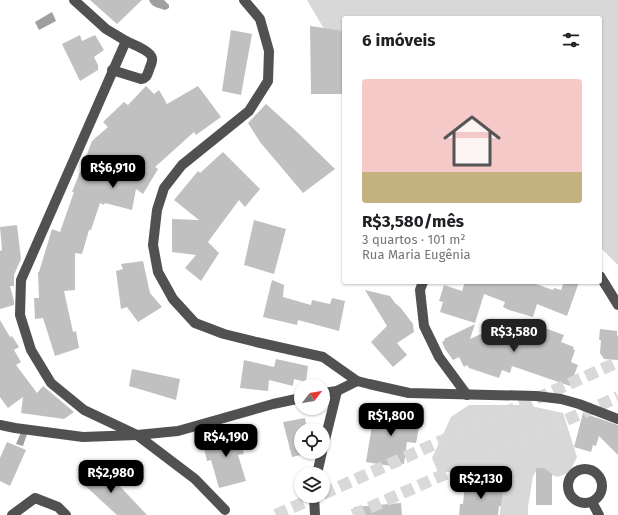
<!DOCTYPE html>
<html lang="pt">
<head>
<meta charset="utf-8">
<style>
	:root { --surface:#fff; --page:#f2f2f2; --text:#202124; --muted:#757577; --line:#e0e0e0; --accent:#000 }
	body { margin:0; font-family:"Fira Sans",sans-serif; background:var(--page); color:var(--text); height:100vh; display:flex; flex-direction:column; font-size:15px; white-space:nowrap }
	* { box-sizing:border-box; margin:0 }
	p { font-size:13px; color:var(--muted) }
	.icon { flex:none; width:22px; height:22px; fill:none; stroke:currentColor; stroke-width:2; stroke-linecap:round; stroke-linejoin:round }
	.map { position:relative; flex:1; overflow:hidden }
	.side { position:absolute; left:342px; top:16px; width:260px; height:268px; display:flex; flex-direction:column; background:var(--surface); border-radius:4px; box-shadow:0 1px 3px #0004 }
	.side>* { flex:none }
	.needle { width:26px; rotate:59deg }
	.buttons { position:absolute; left:294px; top:379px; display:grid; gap:8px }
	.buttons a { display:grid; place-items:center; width:36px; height:36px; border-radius:50%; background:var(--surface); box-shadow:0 1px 3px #0004; font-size:20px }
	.price { position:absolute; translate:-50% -34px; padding:0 9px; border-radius:8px; background:var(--accent); color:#fff; font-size:13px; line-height:26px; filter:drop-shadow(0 1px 2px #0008) }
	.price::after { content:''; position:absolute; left:50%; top:24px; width:12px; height:9px; margin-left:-6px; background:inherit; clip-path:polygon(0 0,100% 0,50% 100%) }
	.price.active { background:#222; color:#fff }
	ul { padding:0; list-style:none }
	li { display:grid; align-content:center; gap:8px; height:212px; padding:0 20px }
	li+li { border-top:1px solid var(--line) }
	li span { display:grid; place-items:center; height:124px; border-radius:4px; color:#555 }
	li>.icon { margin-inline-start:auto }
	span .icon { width:72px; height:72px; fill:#fffc; stroke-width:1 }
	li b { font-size:17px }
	h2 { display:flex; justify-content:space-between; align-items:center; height:48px; padding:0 20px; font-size:17px }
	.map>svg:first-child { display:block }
	.green { fill:#d8d8d8 }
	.water { fill:#9f9f9f }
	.building { fill:#c0c0c0 }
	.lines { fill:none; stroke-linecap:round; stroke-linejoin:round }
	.highway-tunnel { stroke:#d9d9d9; stroke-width:12; stroke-dasharray:12 6; stroke-linecap:butt }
	.minor { stroke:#515151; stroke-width:10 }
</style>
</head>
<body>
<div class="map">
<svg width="618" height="515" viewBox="0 0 618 515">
	<rect width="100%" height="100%" fill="#fff"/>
	<g class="green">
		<path d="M307 0H618V265L600 247V181L601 162 600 161V18H344V31L324 29Z"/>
		<path d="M469 405H526L563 413 577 457 570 471 568 473 558 477 537 470 533 476 528 507V515H500L502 481 491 472H438L432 458 451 417Z"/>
	</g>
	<g class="water">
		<path d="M149 0H164L169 5V8L165 10C159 8 151 7 149 0Z"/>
		<path d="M52 12 56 21 39 30 35 22Z"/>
		<path d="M21 432 27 434 23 446 16 444Z"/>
	</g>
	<g class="building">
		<path d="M90 0H142L117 24Z"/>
		<path d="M310 26 344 31V94H311Z"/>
		<path d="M231 30 252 34 241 95 222 91Z"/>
		<path d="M80 35 82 41 95 35 104 50 94 57 98 65V70L80 81 62 44Z"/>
		<path d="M146 86 154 94 159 90 167 104 198 86 221 117 196 135 194 132 155 167 158 169 143 194 136 189 132 210 105 203 104 205 100 203 91 230H89L82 254 75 253V290L64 291 73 332 76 331 79 348 55 356 43 318 35 319 34 298H39L38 272H39L52 229 60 232 74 192H72L86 157 92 141 108 127 103 122 124 102 128 105Z"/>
		<path d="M266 104 296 131 335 169 303 193 260 142 248 123Z"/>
		<path d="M223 152 260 189 245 207 239 200 208 242 219 253 201 281 185 268 196 255 172 252V219L199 220 174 200 198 171 200 173Z"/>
		<path d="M254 220 286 229 274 274 244 265Z"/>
		<path d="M17 225 21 259 14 275V286H10L14 301V305L0 309V251L2 250 0 227Z"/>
		<path d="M143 261 150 293 162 307 138 322 127 307 121 309 116 271 123 269 121 264Z"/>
		<path d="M272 280 284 285 283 297 311 305 312 300 330 304 332 298 345 301 339 331 298 320 297 325 263 317Z"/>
		<path d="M465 282H530L553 290 554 288 561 290 564 282H579L567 316 537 304 533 317 509 310 503 307 505 302 484 294 475 323 440 312 443 302 439 301 444 285 462 291Z"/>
		<path d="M365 290 390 296 395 303 400 307 413 324 414 332 397 343 407 355 393 367 371 342 387 326Z"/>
		<path d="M0 320 10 337 12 336 19 347 14 350 21 362 16 365 37 393 43 386 74 412 64 419 21 413 23 397 8 408 0 397Z"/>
		<path d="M475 324 470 339 492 329 501 332 502 330 530 340 536 325 564 335 561 342 574 347 573 349 575 350 571 362 578 365 570 386 512 366 510 373 502 370 499 378 469 368 467 365 464 367 459 357 453 360 445 349 442 342 445 340 444 339Z"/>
		<path d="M600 329 617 331V336H618V360L604 359 600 353 601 340H599Z"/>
		<path d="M276 359 308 366 306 382 294 379 293 386 269 380 268 391 240 388 244 360 274 367Z"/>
		<path d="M132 369 180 379 176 400 129 386Z"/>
		<path d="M375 407 408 413 407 415H409V417L411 418V421L420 422 416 443 407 442 404 464 391 462V466L366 462Z"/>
		<path d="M583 413 618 425V455L599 436 596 446 593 445 591 452 574 447Z"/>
		<path d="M305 418 307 430H301V455L292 457 283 422Z"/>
		<path d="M238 431 244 454 238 455 246 481 219 488 211 460 207 461 202 439Z"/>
		<path d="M7 442 26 450 10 486 0 481V458Z"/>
		<path d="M89 468H96L105 477 113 479 147 515H117L80 481Z"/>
		<path d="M537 468H544L552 474V505H536V469H537Z"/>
		<path d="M465 483 503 488 501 506H499L498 515H459L460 504H463Z"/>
		<path d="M401 503 402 515H354V507Z"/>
	</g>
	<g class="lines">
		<g class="highway-tunnel">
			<path d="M323 494 618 362"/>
			<path d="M276 515 318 496"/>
			<path d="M353 515 618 397"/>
		</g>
		<g class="minor">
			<path d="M74 0 106 29 126 41 21 280 20 315 31 350 51 383 84 410 137 435 195 479 225 510"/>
			<path d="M244 0 260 19 269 51 268 81 249 111 182 165 164 188 157 210 153 245 158 272 173 299 195 323 224 334 256 342 323 357 357 381 369 384 409 393 536 396 561 399 579 404 618 419"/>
			<path d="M112 70 141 79C147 78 147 75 149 70 150 66 153 62 152 58 151 51 132 44 126 41"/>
			<path d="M600 276 618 305"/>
			<path d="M423 282 420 290 424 326 439 357 467 395"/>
			<path d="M323 393 337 391 357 381"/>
			<path d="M0 425 15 428 83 437 137 435 178 431 273 404 301 398"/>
			<path d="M323 448 337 391"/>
			<circle cx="585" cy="486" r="17"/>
			<path d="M317 474 322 452"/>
			<path d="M314 496 315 515"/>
			<path d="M592 502 599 515"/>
			<path d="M12 515 35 498 58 507 66 515"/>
		</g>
	</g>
</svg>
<div class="buttons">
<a><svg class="needle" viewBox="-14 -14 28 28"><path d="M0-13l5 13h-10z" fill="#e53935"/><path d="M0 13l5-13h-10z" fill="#757577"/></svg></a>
<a><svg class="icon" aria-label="locate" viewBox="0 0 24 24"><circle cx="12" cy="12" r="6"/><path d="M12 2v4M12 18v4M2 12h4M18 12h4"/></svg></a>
<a><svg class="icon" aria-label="layers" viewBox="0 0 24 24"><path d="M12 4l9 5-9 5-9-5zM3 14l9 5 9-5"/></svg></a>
</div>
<b class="price" style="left:113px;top:189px">R$6,910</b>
<b class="price active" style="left:514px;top:353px">R$3,580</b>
<b class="price" style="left:391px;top:437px">R$1,800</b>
<b class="price" style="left:226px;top:458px">R$4,190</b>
<b class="price" style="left:111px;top:494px">R$2,980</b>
<b class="price" style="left:481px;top:500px">R$2,130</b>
<section class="side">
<h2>6 imóveis<svg class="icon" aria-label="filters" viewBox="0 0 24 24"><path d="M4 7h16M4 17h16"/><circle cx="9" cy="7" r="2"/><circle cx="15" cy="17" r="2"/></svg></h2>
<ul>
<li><span style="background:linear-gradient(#f6c9c9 75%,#c2b280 0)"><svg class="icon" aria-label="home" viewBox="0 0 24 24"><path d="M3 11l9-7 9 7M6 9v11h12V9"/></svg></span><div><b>R$3,580/mês</b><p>3 quartos · 101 m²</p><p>Rua Maria Eugênia</p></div></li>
</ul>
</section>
</div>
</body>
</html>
